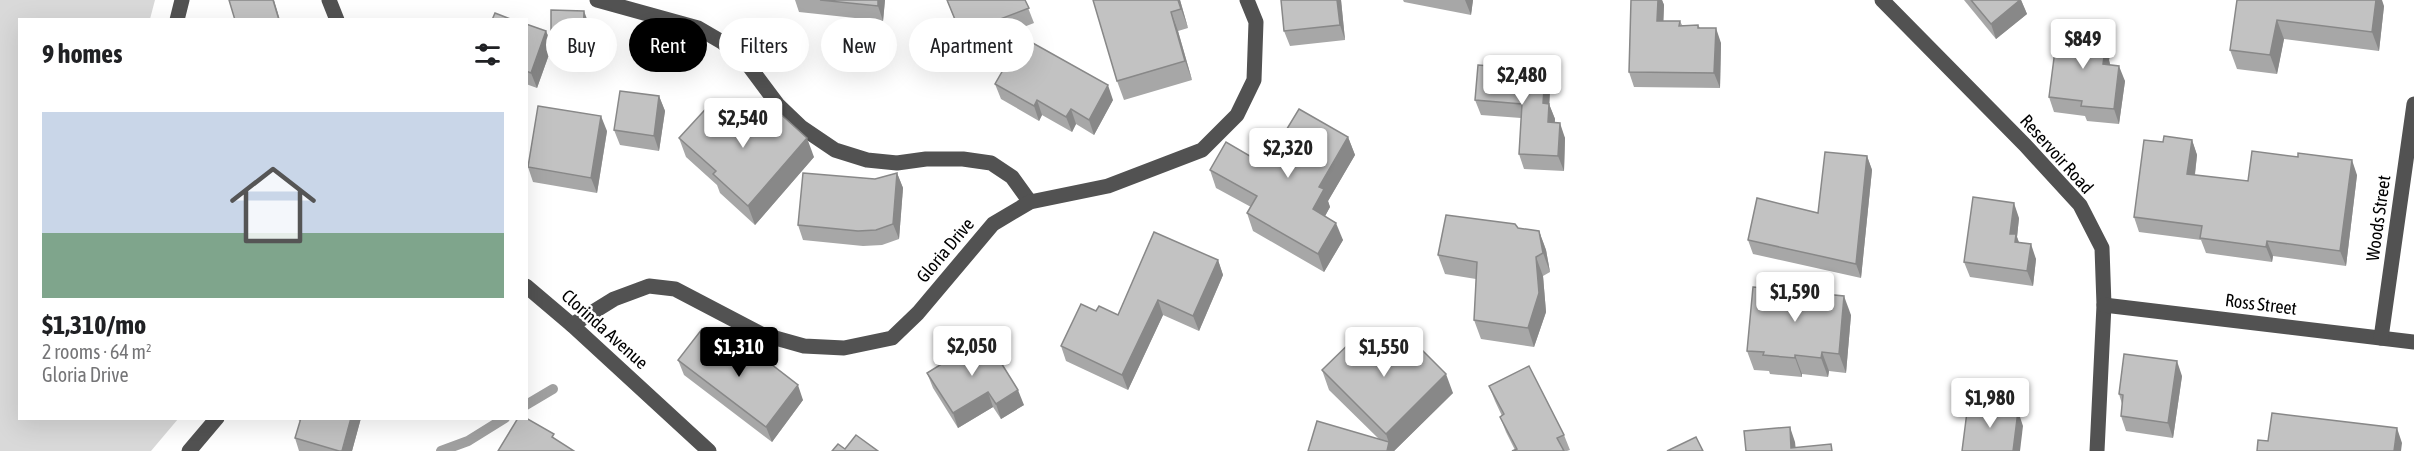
<!DOCTYPE html>
<html lang="en">
<head>
<meta charset="utf-8">
<style>
	:root { --surface:#fff; --page:#f2f2f2; --text:#202124; --muted:#757577; --accent:#000 }
	body { margin:0; font-family:"Asap Condensed",sans-serif; background:var(--page); color:var(--text); height:100vh; display:flex; flex-direction:column; font-size:22px; white-space:nowrap }
	* { box-sizing:border-box; margin:0 }
	p { font-size:20px; color:var(--muted) }
	.icon { flex:none; width:33px; height:33px; fill:none; stroke:currentColor; stroke-width:2; stroke-linecap:round; stroke-linejoin:round }
	.map { position:relative; flex:1; overflow:hidden }
	.sheet { position:absolute; left:18px; top:18px; width:510px; height:402px; display:flex; flex-direction:column; background:var(--surface); border-radius:0px; box-shadow:0 6px 24px #0002 }
	.sheet>* { flex:none }
	.guide { position:absolute; left:546px; top:18px; width:570px; height:54px; display:flex; gap:12px }
	.price { position:absolute; translate:-50% -51px; padding:0 14px; border-radius:6px; background:#fff; color:#222; font-size:20px; line-height:39px; filter:drop-shadow(0 2px 3px #0008) }
	.price::after { content:''; position:absolute; left:50%; top:36px; width:18px; height:14px; margin-left:-9px; background:inherit; clip-path:polygon(0 0,100% 0,50% 100%) }
	.price.current { background:var(--accent); color:#fff }
	ul { padding:0; list-style:none }
	li { display:grid; align-content:center; gap:12px; height:318px; padding:0 24px }
	li span { display:grid; place-items:center; height:186px; border-radius:0px; color:#555 }
	li>.icon { margin-inline-start:auto }
	span .icon { width:108px; height:108px; fill:#fffc; stroke-width:1 }
	li b { font-size:26px }
	h2 { display:flex; justify-content:space-between; align-items:center; height:72px; padding:0 24px; font-size:26px }
	.tag { padding:0 21px; border-radius:27px; background:var(--surface); box-shadow:0 6px 24px #0002; font-size:21px; line-height:54px }
	.tag.current { background:var(--accent); color:#fff }
	.map>svg:first-child { display:block }
	.green { fill:#d9d9d9 }
	.lines { fill:none; stroke-linecap:round; stroke-linejoin:round }
	.stream { stroke:#a0a0a0; stroke-width:10 }
	.minor { stroke:#525252; stroke-width:15 }
	.wall { fill:#a7a7a7 }
	.shaded-wall { fill:#888 }
	.building { fill:#c2c2c2; stroke:#888; stroke-width:1.5 }
	.labels { text-anchor:middle; dominant-baseline:central; stroke-width:5; stroke-linejoin:round; paint-order:stroke }
	.street-label { font-size:18px; fill:#000; stroke:#fff }
</style>
</head>
<body>
<div class="map">
<svg width="2414" height="451" viewBox="0 0 2414 451">
	<rect width="100%" height="100%" fill="#fff"/>
	<path class="green" d="M0 0H155L150 19 20 20V418L178 419 151 451H0Z"/>
	<g class="lines">
		<g class="stream">
			<path d="M526 405 553 389"/>
			<path d="M441 451 468 441 505 418"/>
		</g>
		<g class="minor">
			<path d="M329 0 337 20"/>
			<path d="M597 0 698 28 722 42 746 62 778 105 801 127 835 150 867 160 897 163 926 159H963L991 163 1012 177 1030 202"/>
			<path d="M1882 0 2025 145 2080 205 2102 248 2104 305 2097 451"/>
			<path d="M177 20 182 0"/>
			<path d="M526 286 572 325 709 451"/>
			<path d="M2104 305 2414 342"/>
			<path d="M572 325 614 299 649 286 675 289 761 334 804 346 844 348 892 338 918 313 993 224 1030 202 1108 186 1202 150 1237 115 1254 80 1256 22 1247 0"/>
			<path d="M2381 338 2414 104"/>
			<path d="M189 451 217 418"/>
		</g>
	</g>
	<g class="wall">
		<path d="M795 0H885L883 21 799 12Z"/>
		<path d="M947 0H1025L1034 23 966 49Z"/>
		<path d="M1093 0H1180L1188 28 1178 31 1192 80 1124 100 1117 81Z"/>
		<path d="M1281 0H1341L1345 40 1290 46 1284 31Z"/>
		<path d="M1403 0H1473L1471 15 1404 2Z"/>
		<path d="M1631 0H1662L1664 5 1663 21H1680L1682 25H1698L1700 28 1721 43 1720 88 1634 87 1629 72Z"/>
		<path d="M1964 0H2021L2027 14 1996 39Z"/>
		<path d="M2237 0 2384 6 2379 51 2284 39 2277 74 2237 69 2230 50Z"/>
		<path d="M587 19 586 51 554 50 551 42Z"/>
		<path d="M526 24 546 31 552 46 537 88 526 84Z"/>
		<path d="M2105 34 2111 49 2109 60 2110 65 2125 81 2119 124 2087 121 2085 116 2054 112 2049 97Z"/>
		<path d="M1514 72 1545 75 1550 90 1549 104 1555 119V122L1565 138 1564 171 1524 169 1519 154 1521 118 1481 115 1475 100Z"/>
		<path d="M995 84 1113 100 1094 135 1076 124 1072 132 1042 115 1039 121 1001 99Z"/>
		<path d="M659 96 665 111 659 151 620 145 614 130Z"/>
		<path d="M607 131 597 193 533 182 528 167Z"/>
		<path d="M751 136 814 157 755 225 720 193 717 185 686 157 679 138Z"/>
		<path d="M1348 137 1355 155 1328 201 1330 207 1325 216 1343 240 1324 272 1253 231 1247 213 1251 207 1216 188 1210 170 1260 162 1279 142Z"/>
		<path d="M2192 140 2197 155 2195 175 2248 181 2357 175 2346 266 2273 256 2272 262 2206 253 2201 240 2139 232 2134 217 2163 142Z"/>
		<path d="M1867 156 1872 170 1861 278 1753 254 1748 240 1818 213Z"/>
		<path d="M897 173 903 188 899 239 882 245 863 246 803 240 798 225 875 179Z"/>
		<path d="M2019 218 2017 237 2019 242 2036 259 2033 286 1970 277 1964 262Z"/>
		<path d="M1518 228 1539 231 1546 250 1550 272 1543 276 1546 312 1534 347 1481 339 1474 320 1476 279 1445 274 1438 255Z"/>
		<path d="M1218 260 1223 275 1199 331 1163 315 1128 390 1066 361 1061 346 1096 311 1118 315Z"/>
		<path d="M1851 315 1846 373 1829 371 1828 377 1802 374V377L1770 374 1769 371 1754 370 1747 351Z"/>
		<path d="M1378 352 1453 393 1394 451H1308L1380 440 1329 390 1322 370Z"/>
		<path d="M678 360 744 361 803 400 772 442 684 375Z"/>
		<path d="M927 373 1024 405 1001 419 993 407 958 428 933 388Z"/>
		<path d="M2182 376 2173 438 2126 431 2121 416 2122 404 2119 394Z"/>
		<path d="M1489 386 1564 435 1570 450 1567 451H1512L1515 450 1506 432 1500 417 1502 416 1495 401Z"/>
		<path d="M295 418H361L352 451H299L295 438 300 421Z"/>
	</g>
	<g class="shaded-wall">
		<path d="M273 0H274L280 20H279Z"/>
		<path d="M878 0H885L883 21 878 6Z"/>
		<path d="M1178 0H1180L1188 28 1181 9Z"/>
		<path d="M1337 0H1341L1345 40 1340 25Z"/>
		<path d="M1465 0H1473L1471 15Z"/>
		<path d="M1658 0H1662L1664 5 1663 36 1657 21Z"/>
		<path d="M2020 0H2021L2027 14 1996 39 1991 24Z"/>
		<path d="M2376 0H2382L2384 6 2379 51 2372 32Z"/>
		<path d="M584 11 587 19 586 51 583 43Z"/>
		<path d="M1171 12 1178 31 1192 80 1185 61Z"/>
		<path d="M2277 20 2284 39 2277 74 2270 55Z"/>
		<path d="M1716 28 1721 43 1720 88 1714 73Z"/>
		<path d="M546 31 552 46 537 88 531 73Z"/>
		<path d="M2105 34 2111 49 2109 60 2110 64 2109 79 2103 64V49Z"/>
		<path d="M2119 66 2125 81 2119 124 2114 109Z"/>
		<path d="M1545 75 1550 90 1549 111V104L1555 119 1553 137 1543 103Z"/>
		<path d="M1108 85 1113 100 1094 135 1089 120Z"/>
		<path d="M659 96 665 111 659 151 654 136Z"/>
		<path d="M1037 100 1042 115 1039 121 1034 106Z"/>
		<path d="M1071 109 1076 124 1072 132 1066 117Z"/>
		<path d="M601 116 607 131 597 193 591 178Z"/>
		<path d="M1560 123 1565 138 1564 171 1558 156Z"/>
		<path d="M1348 137 1355 155 1328 201 1330 207 1319 227 1313 209 1319 187Z"/>
		<path d="M807 138 814 157 755 225 748 206Z"/>
		<path d="M2192 140 2197 155 2193 189 2187 174Z"/>
		<path d="M1867 156 1872 170 1861 278 1856 264Z"/>
		<path d="M2352 160 2357 175 2346 266 2340 251Z"/>
		<path d="M897 173 903 188 899 239 893 224Z"/>
		<path d="M2014 203 2019 218 2017 237 2021 249 2020 257 2010 234Z"/>
		<path d="M1336 223 1343 240 1324 272 1318 254Z"/>
		<path d="M1539 231 1546 250 1550 272 1543 253Z"/>
		<path d="M2267 241 2273 256 2272 262 2266 247Z"/>
		<path d="M2031 244 2036 259 2033 286 2027 271Z"/>
		<path d="M1536 257 1543 276 1546 312 1534 347 1528 328Z"/>
		<path d="M1218 260 1223 275 1199 331 1193 316Z"/>
		<path d="M1844 296 1851 315 1846 373 1839 354Z"/>
		<path d="M1158 300 1163 315 1128 390 1122 375Z"/>
		<path d="M1822 352 1829 371 1828 377 1821 358Z"/>
		<path d="M1795 355 1802 374V377L1795 358Z"/>
		<path d="M2177 361 2182 376 2173 438 2168 423Z"/>
		<path d="M1446 374 1453 393 1394 451H1387L1389 443 1386 434Z"/>
		<path d="M798 385 803 400 772 442 766 427Z"/>
		<path d="M1018 390 1024 405 1001 419 996 404Z"/>
		<path d="M988 392 993 407 958 428 953 413Z"/>
		<path d="M2018 411 2023 426 2020 451H2013Z"/>
		<path d="M351 418H361L352 451H342Z"/>
		<path d="M1790 427 1795 442 1796 451 1791 448Z"/>
		<path d="M2397 428 2402 443 2401 451H2394Z"/>
	</g>
	<g class="building">
		<path d="M229 0H273L279 20H235Z"/>
		<path d="M820 0H878V6Z"/>
		<path d="M947 0H1025L1029 8 961 34Z"/>
		<path d="M1093 0H1178L1181 9 1171 12 1185 61 1117 81Z"/>
		<path d="M1281 0H1337L1340 25 1284 31Z"/>
		<path d="M1631 0H1658L1657 21H1680L1679 26 1698 25V28H1716L1714 73 1629 72Z"/>
		<path d="M1971 0H2020L1991 24Z"/>
		<path d="M2237 0H2376L2372 32 2277 20 2270 55 2230 50Z"/>
		<path d="M551 10 584 11 583 43 551 42Z"/>
		<path d="M495 13 513 20H492Z"/>
		<path d="M526 24 546 31 531 73 526 71Z"/>
		<path d="M2058 27 2105 34 2103 49H2105L2103 64 2119 66 2114 109 2081 106 2082 101 2049 97Z"/>
		<path d="M1022 37 1108 85 1089 120 1071 109 1066 117 1037 100 1034 106 995 84Z"/>
		<path d="M1478 65 1512 68V72L1545 75 1543 103 1549 104 1548 122 1560 123 1558 156 1519 154 1522 104 1475 100Z"/>
		<path d="M620 91 659 96 654 136 614 130Z"/>
		<path d="M713 101 751 136 775 109 807 138 748 206 713 174 716 171 679 138Z"/>
		<path d="M538 106 601 116 591 178 528 167Z"/>
		<path d="M1299 109 1348 137 1319 187 1324 189 1313 209 1336 223 1318 254 1247 213 1257 196 1210 170 1226 142 1260 162 1274 139 1279 142Z"/>
		<path d="M2164 136 2192 140 2187 174 2248 181 2252 151 2298 157V153L2352 160 2340 251 2267 241 2266 247 2200 238 2202 226 2134 217 2144 140 2163 142Z"/>
		<path d="M1825 152 1867 156 1856 264 1748 240 1757 198 1818 213Z"/>
		<path d="M803 173 875 179 897 173 893 224 876 230 858 231 798 225Z"/>
		<path d="M1973 197 2014 203 2010 234H2016L2015 242 2031 244 2027 271 1964 262Z"/>
		<path d="M1446 215 1515 224 1518 228 1539 231 1543 253 1536 257 1539 293 1528 328 1474 320 1477 262 1438 255Z"/>
		<path d="M1154 232 1218 260 1193 316 1158 300 1122 375 1061 346 1081 304 1096 311 1099 306 1118 315Z"/>
		<path d="M1753 287 1844 296 1839 354 1822 352 1821 358 1795 355V358L1763 355 1764 352 1747 351Z"/>
		<path d="M702 329 744 361 762 357 798 385 766 427 678 360Z"/>
		<path d="M1359 334 1378 352 1394 337 1399 342 1407 335 1446 374 1386 434 1322 370Z"/>
		<path d="M985 337 1018 390 996 404 988 392 953 413 927 373Z"/>
		<path d="M2124 354 2177 361 2168 423 2121 416 2123 395 2119 394Z"/>
		<path d="M1529 366 1564 435 1557 438 1564 451H1512L1517 449 1500 417 1504 414 1489 386Z"/>
		<path d="M1968 404 2018 411 2013 451H1962Z"/>
		<path d="M2272 413 2397 428 2394 451H2257L2258 440 2268 441Z"/>
		<path d="M301 418H351L342 451H339L295 438Z"/>
		<path d="M518 418H526L554 434 552 437 574 451H498Z"/>
		<path d="M1317 421 1389 442 1387 451H1308Z"/>
		<path d="M1790 427 1791 448 1831 444 1832 451H1746L1744 431Z"/>
		<path d="M856 435 878 451H832L838 444 845 449Z"/>
		<path d="M1696 437 1703 451H1667Z"/>
	</g>
	<g class="labels">
		<g class="street-label">
			<text transform="translate(2057 154) rotate(48)">Reservoir Road</text>
			<text transform="translate(2378 218) rotate(-82)">Woods Street</text>
			<text transform="translate(945 250) rotate(-50)">Gloria Drive</text>
			<text transform="translate(2261 304) rotate(7)">Ross Street</text>
			<text transform="translate(605 329) rotate(42)">Clorinda Avenue</text>
		</g>
	</g>
</svg>
<b class="price" style="left:2083px;top:70px">$849</b>
<b class="price" style="left:1522px;top:106px">$2,480</b>
<b class="price" style="left:743px;top:149px">$2,540</b>
<b class="price" style="left:1288px;top:179px">$2,320</b>
<b class="price" style="left:1795px;top:323px">$1,590</b>
<b class="price" style="left:972px;top:377px">$2,050</b>
<b class="price current" style="left:739px;top:378px">$1,310</b>
<b class="price" style="left:1384px;top:378px">$1,550</b>
<b class="price" style="left:1990px;top:429px">$1,980</b>
<div class="guide">
<a class="tag">Buy</a>
<a class="tag current">Rent</a>
<a class="tag">Filters</a>
<a class="tag">New</a>
<a class="tag">Apartment</a>
</div>
<section class="sheet">
<h2>9 homes<svg class="icon" aria-label="filters" viewBox="0 0 24 24"><path d="M4 7h16M4 17h16"/><circle cx="9" cy="7" r="2"/><circle cx="15" cy="17" r="2"/></svg></h2>
<ul>
<li><span style="background:linear-gradient(#c9d6e8 65%,#7fa58c 0)"><svg class="icon" aria-label="home" viewBox="0 0 24 24"><path d="M3 11l9-7 9 7M6 9v11h12V9"/></svg></span><div><b>$1,310/mo</b><p>2 rooms · 64 m²</p><p>Gloria Drive</p></div></li>
</ul>
</section>
</div>
</body>
</html>
